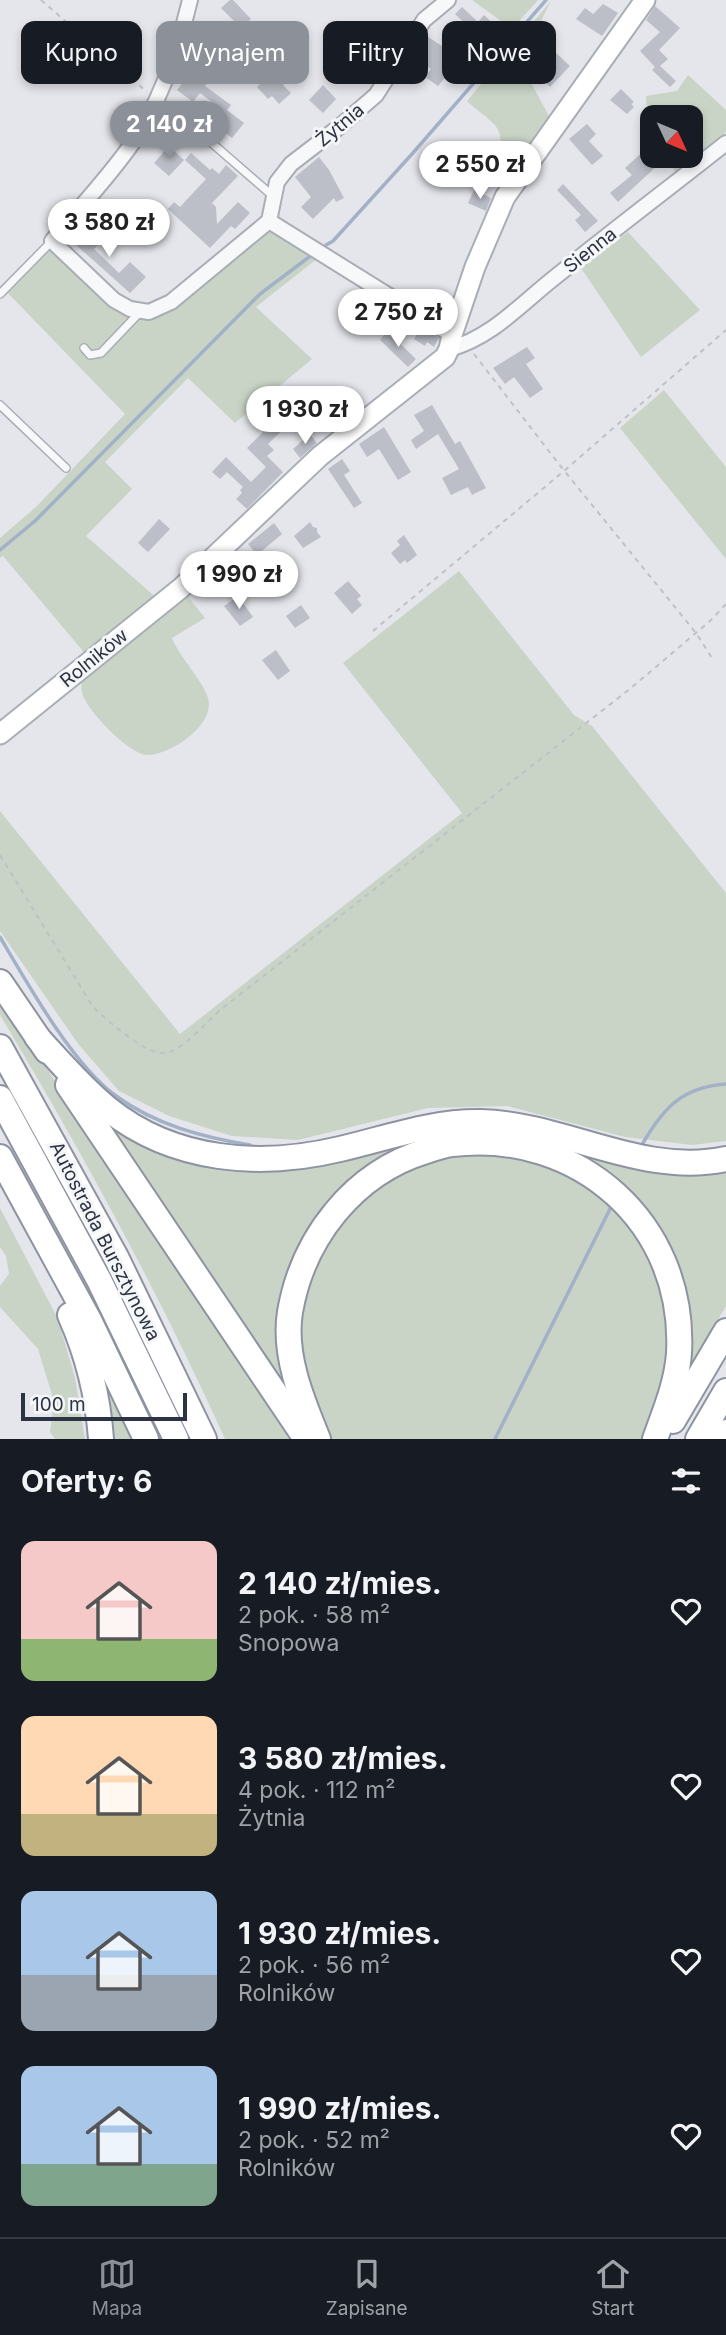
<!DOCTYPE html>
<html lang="pl">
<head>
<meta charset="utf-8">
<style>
	:root { --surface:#171b24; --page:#242831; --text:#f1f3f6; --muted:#9ea1a6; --line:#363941; --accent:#8c9099 }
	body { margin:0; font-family:Inter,sans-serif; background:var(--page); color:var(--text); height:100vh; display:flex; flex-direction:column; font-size:26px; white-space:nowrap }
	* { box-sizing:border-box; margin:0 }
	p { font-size:23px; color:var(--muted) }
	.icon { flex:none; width:38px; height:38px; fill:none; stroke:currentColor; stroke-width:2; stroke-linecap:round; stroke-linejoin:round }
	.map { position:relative; height:1439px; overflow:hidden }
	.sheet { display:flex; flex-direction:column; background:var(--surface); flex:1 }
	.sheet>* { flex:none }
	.guide { position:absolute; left:21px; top:21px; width:684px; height:63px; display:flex; gap:14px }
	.needle { width:46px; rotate:134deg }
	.controls { position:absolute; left:640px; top:105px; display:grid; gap:14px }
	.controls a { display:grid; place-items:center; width:63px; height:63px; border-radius:14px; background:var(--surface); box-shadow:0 4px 10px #0003; font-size:35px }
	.scale { position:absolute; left:21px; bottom:18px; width:166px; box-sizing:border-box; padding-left:7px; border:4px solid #2d3342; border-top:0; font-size:19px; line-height:24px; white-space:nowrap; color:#2d3342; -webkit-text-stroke:5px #f4f6f8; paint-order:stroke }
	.price { position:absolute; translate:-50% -60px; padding:0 16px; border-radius:24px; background:#fff; color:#222; font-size:23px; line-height:46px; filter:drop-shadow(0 2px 4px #0008) }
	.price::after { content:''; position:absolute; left:50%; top:42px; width:21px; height:16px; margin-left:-10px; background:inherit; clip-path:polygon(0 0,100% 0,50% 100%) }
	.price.current { background:var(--accent); color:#fff }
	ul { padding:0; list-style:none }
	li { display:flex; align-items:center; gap:21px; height:175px; padding:0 21px }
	li span { display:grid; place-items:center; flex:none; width:196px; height:140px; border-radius:14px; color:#555 }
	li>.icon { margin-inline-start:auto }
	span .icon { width:84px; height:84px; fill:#fffc; stroke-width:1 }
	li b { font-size:30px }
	h2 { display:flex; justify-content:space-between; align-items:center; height:84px; padding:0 21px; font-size:30px }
	.chip { padding:0 24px; border-radius:14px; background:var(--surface); box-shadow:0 4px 10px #0003; font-size:24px; line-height:63px }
	.chip.current { background:var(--accent); color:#fff }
	.tab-bar { display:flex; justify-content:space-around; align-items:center; height:98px; border-top:2px solid var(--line); background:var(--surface); font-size:19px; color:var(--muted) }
	.tab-bar a { display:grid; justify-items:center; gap:4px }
	.tab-bar .current { color:var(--accent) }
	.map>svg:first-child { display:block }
	.green { fill:#c9d4c6 }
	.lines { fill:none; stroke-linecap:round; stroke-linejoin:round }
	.stream { stroke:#a3b1c8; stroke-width:3.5 }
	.building { fill:#bcbfc8 }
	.lane-casing { stroke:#a9adb5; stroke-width:10 }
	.street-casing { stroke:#a9adb5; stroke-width:18 }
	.secondary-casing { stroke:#a9adb5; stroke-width:23 }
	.highway-casing { stroke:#8d93a1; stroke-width:28 }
	.path { stroke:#bec1c6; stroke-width:2; stroke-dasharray:5 5; stroke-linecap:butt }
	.lane { stroke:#f7f8fa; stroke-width:7 }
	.street { stroke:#f7f8fa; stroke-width:14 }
	.secondary { stroke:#fff; stroke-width:19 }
	.highway { stroke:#fff; stroke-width:24 }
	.labels { text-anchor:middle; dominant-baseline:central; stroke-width:6; stroke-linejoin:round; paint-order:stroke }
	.street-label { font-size:19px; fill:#2d3342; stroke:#f4f6f8 }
</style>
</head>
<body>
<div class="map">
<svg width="726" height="1439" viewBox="0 0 726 1439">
	<rect width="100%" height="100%" fill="#e4e6eb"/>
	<g class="green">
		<path d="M472 0H538L512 29Z"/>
		<path d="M551 1 520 62 550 118 514 168C494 157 506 144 497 128 493 121 474 108 467 101Z"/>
		<path d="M688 75 726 110V132L676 173 665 156H691V117H653V138L648 131 646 96 677 91Z"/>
		<path d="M268 231 318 258 256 307 312 359 235 423 188 378 105 462 132 489 86 536 167 607 185 593 205 618 172 638C180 658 202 679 208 698 216 725 170 755 147 755 129 754 92 715 84 698 78 685 84 669 87 656L3 556 0 558V538L36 507 125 414 2 287 47 241 128 312 174 306Z"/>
		<path d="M628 232 700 310 641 357 581 268Z"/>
		<path d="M664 390 726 467V559L620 428Z"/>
		<path d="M459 571 574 715 592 726 726 893V1141L692 1145 625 1137 507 1106 428 1108 298 1140 232 1136 169 1116 119 1091 79 1045 0 931V811L180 1034 462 813 343 663Z"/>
		<path d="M0 997 289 1439H225C159 1293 82 1152 0 1015Z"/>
		<path d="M108 1120 203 1164 450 1133 726 1169V1306L688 1371V1327L611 1179 433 1140 302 1253 292 1397 205 1264 105 1124Z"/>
		<path d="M455 1151 519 1152 596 1184 643 1239 663 1288 670 1360 652 1418 641 1439H332L321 1420 298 1348 299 1310 310 1271 346 1212 402 1169Z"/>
		<path d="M0 1208 58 1319 75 1378 85 1439H55L50 1432 54 1401 38 1349 0 1307V1286L9 1274 6 1256 0 1247Z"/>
		<path d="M104 1379 133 1439H108Z"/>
	</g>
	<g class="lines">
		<g class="stream">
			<path d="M326 245 333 241 412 154 546 0"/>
			<path d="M0 550 35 521 260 294 313 254"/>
			<path d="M0 937C27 983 73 1065 116 1096 156 1125 202 1137 250 1145"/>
			<path d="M643 1143C664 1107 683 1087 726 1084"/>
			<path d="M495 1439 610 1209"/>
		</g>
	</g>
	<g class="building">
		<path d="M230 0H233L251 19 237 31 231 25 234 21 221 8Z"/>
		<path d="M603 4 618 13 602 36 576 19 585 8 593 14Z"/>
		<path d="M655 6 680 28 659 50 668 59 660 66 676 81 670 87 652 70 655 67 640 51 660 32 646 20Z"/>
		<path d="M462 7 478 22 484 15 507 37 494 51 486 43 470 64 480 71 470 84 461 76 457 81 448 74 438 86 425 77 431 69 424 64 426 61 415 53 427 36 449 51 456 41 466 48 476 34 455 14Z"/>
		<path d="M40 43 43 46 46 43 55 51 36 69 26 60Z"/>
		<path d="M351 50 360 59 345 74 336 66Z"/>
		<path d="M556 53 570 66 550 87 536 73Z"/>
		<path d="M196 66 211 79 205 86 231 105 227 110 244 123 232 138 220 129 223 125 218 121 225 112 200 93 193 102 177 90Z"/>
		<path d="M277 67 289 79 283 85 291 93 279 104 272 96 268 99 257 87Z"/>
		<path d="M323 85 336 99 323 113 309 100Z"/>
		<path d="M621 89 634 102 631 104 634 107 627 114 610 100Z"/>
		<path d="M587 124 596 134 589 141 603 156 592 165 569 139Z"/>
		<path d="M169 146 184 160 169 176 154 163Z"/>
		<path d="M647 148 660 163 618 202 610 193 632 175 625 168Z"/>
		<path d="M191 153 210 170 212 168 219 174 226 165 238 176 212 203 216 207 217 224 238 202 250 213 235 229 231 226 210 248 168 209 174 202 180 207 206 179 185 160Z"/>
		<path d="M319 157 329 170 344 198 336 202 334 198 313 219 301 207 311 197 295 177Z"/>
		<path d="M563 184 598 221 585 232 575 220 581 215 557 190Z"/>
		<path d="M474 190 491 198 486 211 468 203Z"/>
		<path d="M97 222 109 233 94 249 119 273 130 262 146 277 130 293 75 244Z"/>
		<path d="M386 308 405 321 398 330 378 318Z"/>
		<path d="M421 327 439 338 434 347 427 342 425 346 414 339Z"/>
		<path d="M387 331 416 359 408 367 380 340Z"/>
		<path d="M527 347 535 358 526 364 543 389 530 398 514 377 505 384 493 368Z"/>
		<path d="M432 405 455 444 460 441 486 488 472 495 468 487 451 495 442 478 459 469 438 434 416 449 411 440 424 431 414 415Z"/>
		<path d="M285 410 294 419 268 444 274 450 267 456 283 472 247 509 236 499 242 493 240 490 243 487 227 472 220 479 212 472 226 457 251 482 266 467 247 448Z"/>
		<path d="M384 427 411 472 398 480 379 449 367 457 359 444Z"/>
		<path d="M310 434 317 443 300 458 293 449Z"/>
		<path d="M342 459 350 471 344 475 362 503 354 508 328 469Z"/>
		<path d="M159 519 170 529 148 552 138 543Z"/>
		<path d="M310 522 313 527 317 528V532L321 537 303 548 294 536Z"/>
		<path d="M274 523 282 534 257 555 248 544Z"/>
		<path d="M404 535 417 555 407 563 405 560 400 564 391 553 400 545 397 541Z"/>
		<path d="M348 581 361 596 357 599 362 605 352 614 334 593Z"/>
		<path d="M238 596 253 617 240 626 224 606Z"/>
		<path d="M301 605 310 618 295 628 286 616Z"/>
		<path d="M276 650 290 671 278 680 262 660Z"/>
	</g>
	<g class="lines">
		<defs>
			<g id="lane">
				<path d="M156 100 213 144 274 197"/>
				<path d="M0 294 52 241"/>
				<path d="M84 348 90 355 101 353 141 311"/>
				<path d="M0 405 66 468"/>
			</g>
			<g id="street">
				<path d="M190 0C178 50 161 102 131 145 108 178 78 209 52 241L114 300 130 309 149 312 171 302 269 221"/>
				<path d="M448 0 424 20 376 95 339 127 291 164 277 182 269 221 452 335"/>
				<path d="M449 349C491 338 521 304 554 278 611 232 669 188 726 143"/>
			</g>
			<path id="secondary" d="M0 734 181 588 320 456 445 357 449 349 452 335 475 267 505 197 645 0"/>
			<g id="highway">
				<path d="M0 982 47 1051"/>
				<path d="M37 1037C60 1062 82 1088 108 1109 174 1162 261 1168 340 1149 387 1138 433 1121 481 1122 565 1124 641 1177 726 1159"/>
				<path d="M0 1047 116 1257 204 1439"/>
				<path d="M68 1085 306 1439"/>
				<path d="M0 1098 99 1280 176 1439"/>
				<path d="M0 1157 89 1320 146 1439"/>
				<path d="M70 1315C87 1353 98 1397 101 1439"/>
				<path d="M673 1421 726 1331"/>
				<path d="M318 1439C302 1400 283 1355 290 1312 303 1237 354 1173 426 1151 435 1148 443 1145 452 1144 578 1129 686 1223 679 1353 677 1383 665 1411 655 1439"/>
				<path d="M698 1439 726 1391"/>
				<path d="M722 1439 726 1432"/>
			</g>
		</defs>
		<use href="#lane" class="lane-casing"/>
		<use href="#street" class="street-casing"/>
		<use href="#secondary" class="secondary-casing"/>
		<use href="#highway" class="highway-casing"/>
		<g class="path">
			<path d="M41 0 147 92"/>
			<path d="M474 354 558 463 696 633 714 661"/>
			<path d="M373 631 564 471 726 330"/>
			<path d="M0 855 93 1007C107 1020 147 1057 167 1053 182 1050 207 1022 219 1011L631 688 710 621 726 604"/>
		</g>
		<use href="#lane" class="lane"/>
		<use href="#street" class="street"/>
		<use href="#secondary" class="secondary"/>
		<use href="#highway" class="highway"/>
	</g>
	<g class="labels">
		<g class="street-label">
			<text transform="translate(340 125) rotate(-40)">Żytnia</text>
			<text transform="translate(590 250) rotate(-38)">Sienna</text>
			<text transform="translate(94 658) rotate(-39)">Rolników</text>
			<text transform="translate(105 1241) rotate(63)">Autostrada Bursztynowa</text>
		</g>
	</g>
</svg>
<div class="controls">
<a><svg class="needle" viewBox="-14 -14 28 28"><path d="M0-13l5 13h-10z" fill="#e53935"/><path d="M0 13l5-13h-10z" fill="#9ea1a6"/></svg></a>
</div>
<div class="scale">100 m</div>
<b class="price current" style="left:169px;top:161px">2 140 zł</b>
<b class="price" style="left:480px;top:201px">2 550 zł</b>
<b class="price" style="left:109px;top:259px">3 580 zł</b>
<b class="price" style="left:398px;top:349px">2 750 zł</b>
<b class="price" style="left:305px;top:446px">1 930 zł</b>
<b class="price" style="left:239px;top:611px">1 990 zł</b>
<div class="guide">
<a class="chip">Kupno</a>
<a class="chip current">Wynajem</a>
<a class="chip">Filtry</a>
<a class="chip">Nowe</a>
</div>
</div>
<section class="sheet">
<h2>Oferty: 6<svg class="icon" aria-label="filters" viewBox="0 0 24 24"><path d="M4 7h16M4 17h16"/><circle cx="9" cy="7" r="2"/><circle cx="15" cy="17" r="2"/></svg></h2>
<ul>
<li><span style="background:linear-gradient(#f6c9c9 70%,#8fb573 0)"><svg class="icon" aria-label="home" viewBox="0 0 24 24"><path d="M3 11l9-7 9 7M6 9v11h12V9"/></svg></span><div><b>2 140 zł/mies.</b><p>2 pok. · 58 m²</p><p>Snopowa</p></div><svg class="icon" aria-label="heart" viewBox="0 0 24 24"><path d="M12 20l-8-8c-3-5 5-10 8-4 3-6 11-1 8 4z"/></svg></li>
<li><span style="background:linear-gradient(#ffd9b3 70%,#c2b280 0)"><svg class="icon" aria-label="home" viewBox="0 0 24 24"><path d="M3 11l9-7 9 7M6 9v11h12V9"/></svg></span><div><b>3 580 zł/mies.</b><p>4 pok. · 112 m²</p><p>Żytnia</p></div><svg class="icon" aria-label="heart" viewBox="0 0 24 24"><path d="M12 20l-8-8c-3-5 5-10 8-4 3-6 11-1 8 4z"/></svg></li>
<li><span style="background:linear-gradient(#a9c7e8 60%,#9aa5b1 0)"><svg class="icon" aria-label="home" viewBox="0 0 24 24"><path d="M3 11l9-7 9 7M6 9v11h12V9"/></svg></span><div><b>1 930 zł/mies.</b><p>2 pok. · 56 m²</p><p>Rolników</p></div><svg class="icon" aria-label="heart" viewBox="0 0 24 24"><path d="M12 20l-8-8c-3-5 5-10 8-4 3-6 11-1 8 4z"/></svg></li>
<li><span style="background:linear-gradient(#a9c7e8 70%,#7fa58c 0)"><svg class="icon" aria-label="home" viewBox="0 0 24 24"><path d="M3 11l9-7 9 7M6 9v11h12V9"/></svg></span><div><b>1 990 zł/mies.</b><p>2 pok. · 52 m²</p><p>Rolników</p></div><svg class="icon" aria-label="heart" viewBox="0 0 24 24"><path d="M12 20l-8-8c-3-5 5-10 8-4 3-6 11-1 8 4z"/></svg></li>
</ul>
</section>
<nav class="tab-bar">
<a class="current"><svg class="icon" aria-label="map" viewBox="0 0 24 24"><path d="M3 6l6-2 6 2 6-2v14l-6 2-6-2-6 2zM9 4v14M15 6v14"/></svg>Mapa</a>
<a><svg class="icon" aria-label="saved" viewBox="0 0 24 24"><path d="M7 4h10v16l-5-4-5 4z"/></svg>Zapisane</a>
<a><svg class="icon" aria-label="home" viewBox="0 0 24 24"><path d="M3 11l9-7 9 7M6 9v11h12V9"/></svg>Start</a>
</nav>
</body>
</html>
